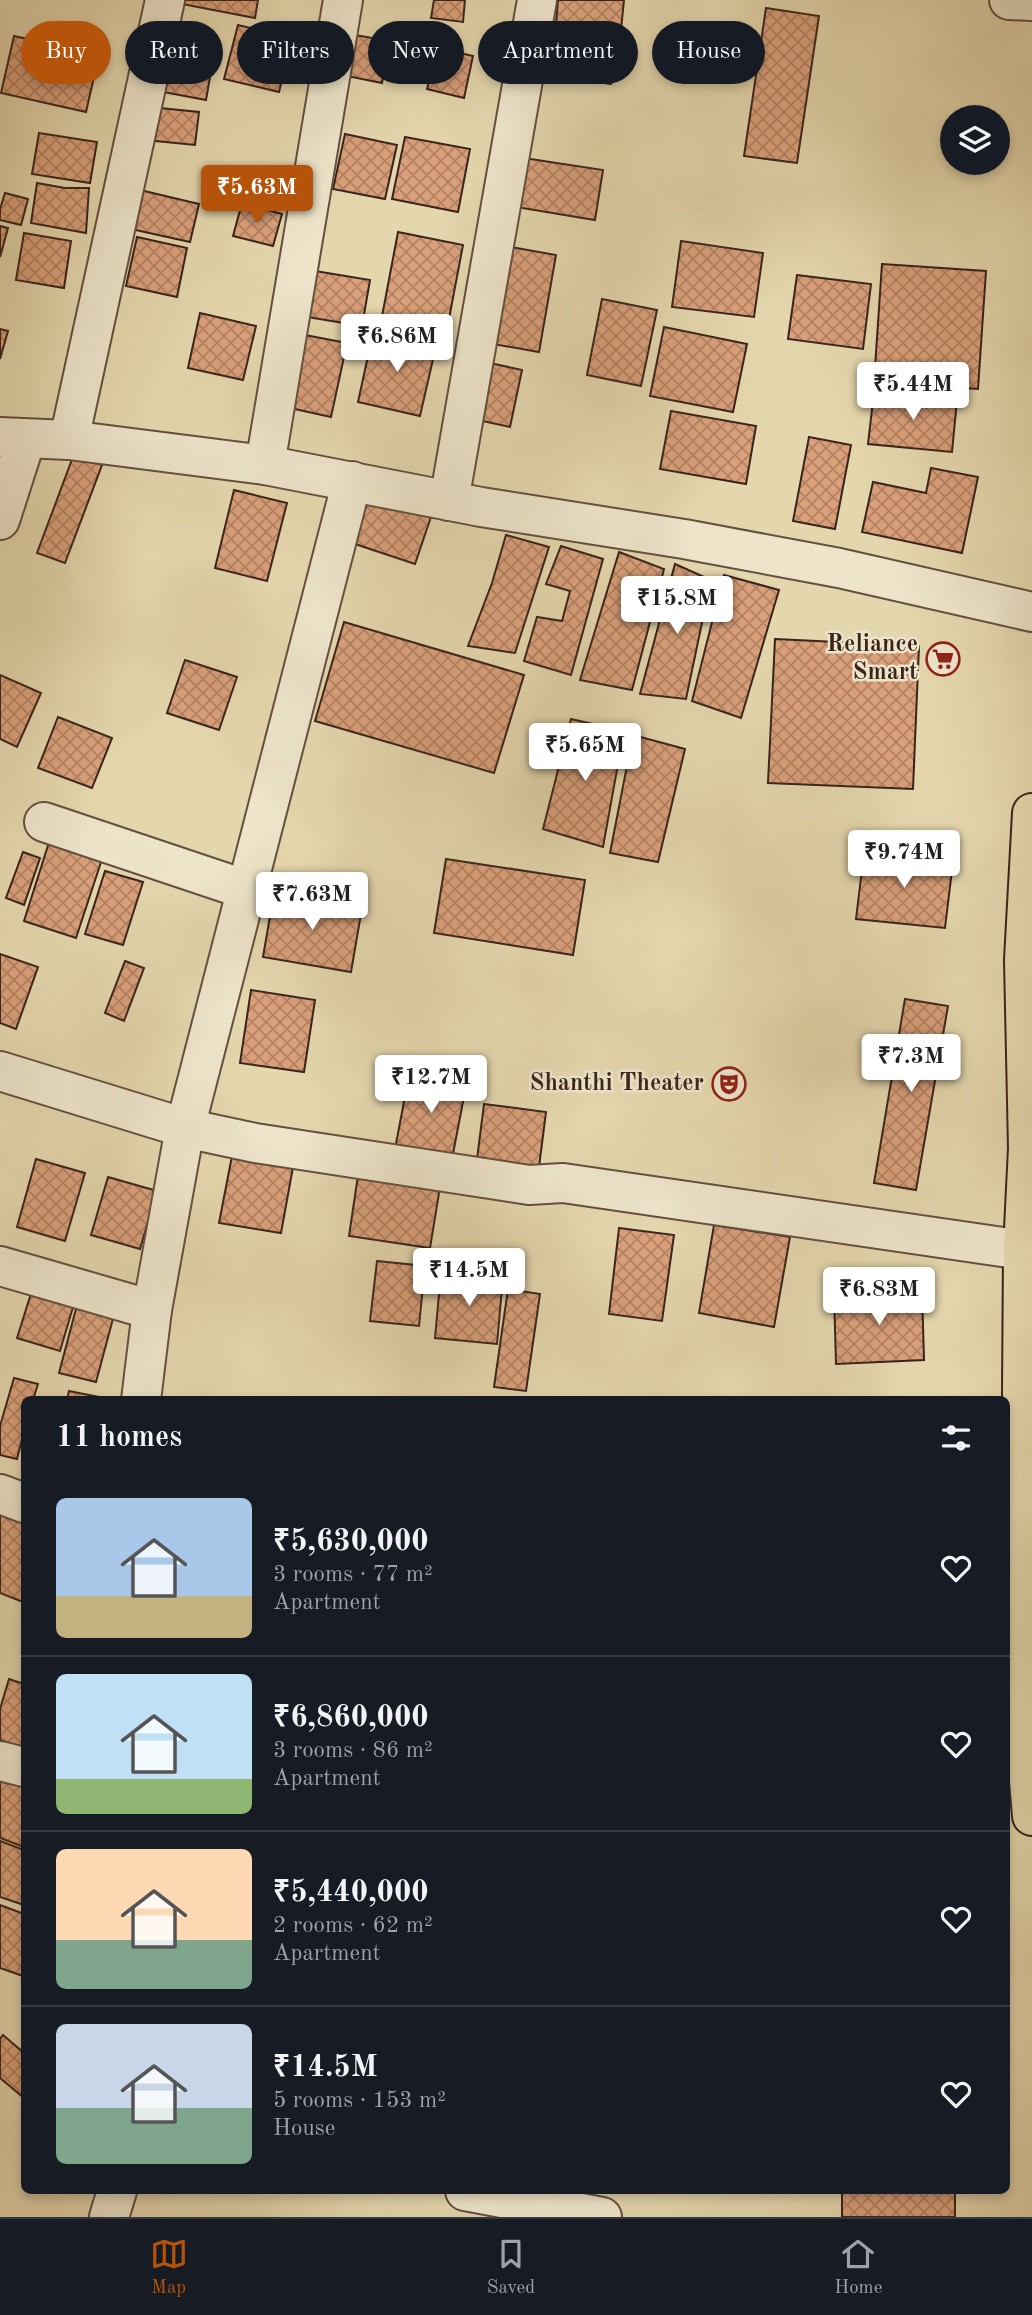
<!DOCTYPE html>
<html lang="en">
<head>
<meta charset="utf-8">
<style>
	:root { --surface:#171b24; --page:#242831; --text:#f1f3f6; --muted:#9ea1a6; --line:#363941; --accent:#b45309 }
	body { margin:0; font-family:"Old Standard TT",serif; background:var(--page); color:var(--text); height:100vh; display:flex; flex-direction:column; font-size:26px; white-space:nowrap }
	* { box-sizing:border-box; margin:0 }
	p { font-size:23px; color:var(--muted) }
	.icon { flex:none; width:38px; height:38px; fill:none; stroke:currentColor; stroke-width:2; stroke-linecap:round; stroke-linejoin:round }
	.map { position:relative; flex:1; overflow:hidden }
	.side { position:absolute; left:21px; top:1396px; width:989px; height:798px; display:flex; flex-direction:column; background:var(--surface); border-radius:10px; box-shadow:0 4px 10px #0003 }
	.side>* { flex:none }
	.hud { position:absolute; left:21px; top:21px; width:990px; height:63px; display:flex; gap:14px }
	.buttons { position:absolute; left:940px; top:105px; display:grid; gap:14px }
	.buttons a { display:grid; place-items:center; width:70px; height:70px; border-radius:50%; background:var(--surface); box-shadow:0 4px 10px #0003; font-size:35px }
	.price { position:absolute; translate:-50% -60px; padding:0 16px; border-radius:7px; background:#fff; color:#222; font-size:23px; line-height:46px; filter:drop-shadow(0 2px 4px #0008) }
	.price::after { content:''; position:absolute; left:50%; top:42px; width:21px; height:16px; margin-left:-10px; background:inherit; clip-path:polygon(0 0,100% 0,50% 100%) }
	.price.active { background:var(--accent); color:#fff }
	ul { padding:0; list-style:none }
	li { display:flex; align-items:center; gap:21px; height:175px; padding:0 35px }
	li+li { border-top:2px solid var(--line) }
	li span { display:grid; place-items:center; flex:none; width:196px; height:140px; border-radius:10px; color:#555 }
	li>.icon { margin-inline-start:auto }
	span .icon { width:84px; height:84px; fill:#fffc; stroke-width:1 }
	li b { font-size:30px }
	h2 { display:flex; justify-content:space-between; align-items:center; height:84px; padding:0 35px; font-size:30px }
	.tag { padding:0 24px; border-radius:32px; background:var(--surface); box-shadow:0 4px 10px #0003; font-size:24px; line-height:63px }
	.tag.active { background:var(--accent); color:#fff }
	.menu { display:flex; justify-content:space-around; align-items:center; height:98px; border-top:2px solid var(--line); background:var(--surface); font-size:19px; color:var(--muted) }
	.menu a { display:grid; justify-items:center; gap:4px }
	.menu .active { color:var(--accent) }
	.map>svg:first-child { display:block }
	.building { fill:url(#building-cross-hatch); stroke:#3a241c; stroke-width:2 }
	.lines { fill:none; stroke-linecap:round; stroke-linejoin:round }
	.minor-casing { stroke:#645040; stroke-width:42 }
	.highway-casing { stroke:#3a241c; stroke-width:42 }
	.minor { stroke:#ede4ca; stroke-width:38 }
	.highway { stroke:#e4d6ad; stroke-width:38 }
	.labels { text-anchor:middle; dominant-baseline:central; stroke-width:5; stroke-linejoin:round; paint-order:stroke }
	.poi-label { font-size:24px; font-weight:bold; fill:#3a241c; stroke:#ede4ca; text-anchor:end }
</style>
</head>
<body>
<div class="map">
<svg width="1032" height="2217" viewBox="0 0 1032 2217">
	<defs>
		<pattern id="building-cross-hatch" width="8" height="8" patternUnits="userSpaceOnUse" patternTransform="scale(1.75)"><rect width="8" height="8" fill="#d9a07a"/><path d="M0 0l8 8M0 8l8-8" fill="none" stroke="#b18263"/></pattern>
	</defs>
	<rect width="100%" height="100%" fill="#e4d6ad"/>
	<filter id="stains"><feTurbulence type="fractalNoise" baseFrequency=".00286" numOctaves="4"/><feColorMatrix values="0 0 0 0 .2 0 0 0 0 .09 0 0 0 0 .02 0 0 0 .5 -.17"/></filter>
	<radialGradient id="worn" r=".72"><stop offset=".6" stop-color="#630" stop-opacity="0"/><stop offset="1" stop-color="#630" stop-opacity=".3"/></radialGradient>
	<g class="building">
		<path d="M183 0H258L255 18 182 4Z"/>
		<path d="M434 0H465L463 22 431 18Z"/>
		<path d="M558 0H624L621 30 556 24Z"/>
		<path d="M766 8 819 16 797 163 744 156Z"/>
		<path d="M238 25 292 38 279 92 224 79Z"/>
		<path d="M349 34 390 41 382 83 342 75Z"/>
		<path d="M14 36 99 55 86 112 1 93Z"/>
		<path d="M547 40 616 50 611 84 542 73Z"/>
		<path d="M438 48 473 56 464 98 427 89Z"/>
		<path d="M165 52 213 60 206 100 158 91Z"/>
		<path d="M150 107 199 112 195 145 146 140Z"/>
		<path d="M39 133 97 142 90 183 32 174Z"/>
		<path d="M345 134 397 145 385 199 333 189Z"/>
		<path d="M405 137 470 149 458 212 392 199Z"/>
		<path d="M524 158 603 170 595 220 516 207Z"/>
		<path d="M37 183 65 188H89L86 233 31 223Z"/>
		<path d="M140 190 199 204 190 242 131 229Z"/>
		<path d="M5 193 28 199 21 225 0 220V209Z"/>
		<path d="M242 203 282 214 273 246 233 236Z"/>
		<path d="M0 226 8 228 0 257Z"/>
		<path d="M398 232 463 245 445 340 380 327Z"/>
		<path d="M24 233 71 241 64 288 16 280Z"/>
		<path d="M137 237 187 248 177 297 126 286Z"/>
		<path d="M681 241 763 253 754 317 672 307Z"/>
		<path d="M511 247 556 255 539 352 493 344Z"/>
		<path d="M882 264 986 271 978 389 874 382Z"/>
		<path d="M315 271 370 280 362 326 307 317Z"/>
		<path d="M797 275 871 284 863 349 788 339Z"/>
		<path d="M602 299 657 310 641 386 587 375Z"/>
		<path d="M200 313 256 326 243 380 188 368Z"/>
		<path d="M664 327 747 344 733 412 650 396Z"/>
		<path d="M0 329 8 331 0 359Z"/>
		<path d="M373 333 436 346 420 416 358 402Z"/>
		<path d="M305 335 347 343 331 417 290 408Z"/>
		<path d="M490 363 522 370 510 427 478 420Z"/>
		<path d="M874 392 957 400 952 452 868 444Z"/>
		<path d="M671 411 756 426 746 484 660 469Z"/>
		<path d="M809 437 851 445 835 529 793 521Z"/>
		<path d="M74 454 102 465 65 563 37 553Z"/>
		<path d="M931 468 978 477 962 553 862 532 873 482 926 493Z"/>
		<path d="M363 488 433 511 415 564 346 541Z"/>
		<path d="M234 490 287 503 267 581 215 568Z"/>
		<path d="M506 535 549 547 515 653 468 646 492 583Z"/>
		<path d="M561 546 603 559 571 675 524 661 537 617 562 621 570 591 546 584Z"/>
		<path d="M619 552 664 569 632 690 580 680Z"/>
		<path d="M675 564 711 580 686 699 640 694Z"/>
		<path d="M724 575 779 590 741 718 692 701Z"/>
		<path d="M344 622 524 675 494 773 315 721Z"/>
		<path d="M775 639 919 646 913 789 768 783Z"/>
		<path d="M185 660 237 677 219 730 167 713Z"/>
		<path d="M0 675 41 693 17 747 0 739Z"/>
		<path d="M58 717 112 738 92 788 38 768Z"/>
		<path d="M571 719 624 731 603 847 543 829Z"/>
		<path d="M633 735 685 749 658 862 610 853Z"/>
		<path d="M51 836 104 853 76 938 24 921Z"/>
		<path d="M23 852 40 858 24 905 6 898Z"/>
		<path d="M864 853 953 862 945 928 856 919Z"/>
		<path d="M446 859 585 880 573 955 434 933Z"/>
		<path d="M105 871 143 882 123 945 85 934Z"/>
		<path d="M274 893 362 908 351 972 263 957Z"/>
		<path d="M0 954 38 967 16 1029 0 1023Z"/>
		<path d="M125 961 144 968 124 1021 105 1013Z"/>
		<path d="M251 990 315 1000 304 1072 240 1063Z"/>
		<path d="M905 999 948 1006 916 1190 874 1183Z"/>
		<path d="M410 1070 467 1081 452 1159 395 1149Z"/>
		<path d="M484 1104 546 1112 537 1183 475 1175Z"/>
		<path d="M232 1156 293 1167 281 1233 219 1223Z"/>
		<path d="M36 1159 85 1173 65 1241 17 1227Z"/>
		<path d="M359 1169 441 1181 430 1248 349 1236Z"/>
		<path d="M108 1177 157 1191 140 1249 91 1235Z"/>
		<path d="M714 1225 790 1237 774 1327 699 1313Z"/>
		<path d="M619 1228 674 1235 662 1321 609 1314Z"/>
		<path d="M377 1261 425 1266 419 1326 370 1321Z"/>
		<path d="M441 1272 503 1277 497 1344 435 1338Z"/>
		<path d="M34 1284 76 1297 60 1351 17 1338Z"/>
		<path d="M508 1289 540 1294 526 1391 494 1387Z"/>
		<path d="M922 1291 924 1360 836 1364 834 1295Z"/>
		<path d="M77 1305 114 1315 96 1382 59 1373Z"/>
		<path d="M14 1378 38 1384 33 1400H24V1431L17 1459 0 1455V1426Z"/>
		<path d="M69 1391 114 1400H67Z"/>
		<path d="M0 1514 24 1524 23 1602 0 1593Z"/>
		<path d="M9 1679 24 1684V1748L0 1740V1709Z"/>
		<path d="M0 1771 24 1780V1847L0 1838Z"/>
		<path d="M0 1841 24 1850V1905L0 1897Z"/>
		<path d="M0 1905 24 1914 23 1976 0 1968Z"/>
		<path d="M3 2035 24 2053V2098L0 2078V2039Z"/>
		<rect x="842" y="2191" width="113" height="26"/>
	</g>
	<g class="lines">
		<defs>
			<g id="minor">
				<path d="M1009 0 1032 1"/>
				<path d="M0 437 69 440 265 465 481 507 684 539 839 568 1032 612"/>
				<path d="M69 440 165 0"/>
				<path d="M265 465 343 0"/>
				<path d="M449 501 537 0"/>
				<path d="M0 520 26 439"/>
				<path d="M44 822 247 890"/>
				<path d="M0 1071 185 1128 255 1143 529 1185 563 1183 1023 1250"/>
				<path d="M0 1266 152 1310"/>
				<path d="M141 1400 152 1310 185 1128 352 481"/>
				<path d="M0 1494 24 1503"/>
				<path d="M0 1761 24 1767"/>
				<path d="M465 2191 602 2217"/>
				<path d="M109 2217 117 2191"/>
			</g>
			<path id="highway" d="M1032 813 1024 960 1028 1148 1023 1250 1020 1679 1032 1816"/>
		</defs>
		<use href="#minor" class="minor-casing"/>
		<use href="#highway" class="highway-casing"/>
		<use href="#minor" class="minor"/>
		<use href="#highway" class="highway"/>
	</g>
	<defs>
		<symbol id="supermarket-ring" viewBox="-11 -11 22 22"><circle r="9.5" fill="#ede4ca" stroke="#8f2418" stroke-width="1.5"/><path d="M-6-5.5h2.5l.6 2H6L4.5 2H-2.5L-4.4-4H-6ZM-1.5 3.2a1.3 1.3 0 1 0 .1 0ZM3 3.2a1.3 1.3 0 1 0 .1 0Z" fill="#8f2418"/></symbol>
		<symbol id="theatre-ring" viewBox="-11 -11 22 22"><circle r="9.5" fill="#ede4ca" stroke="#8f2418" stroke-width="1.5"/><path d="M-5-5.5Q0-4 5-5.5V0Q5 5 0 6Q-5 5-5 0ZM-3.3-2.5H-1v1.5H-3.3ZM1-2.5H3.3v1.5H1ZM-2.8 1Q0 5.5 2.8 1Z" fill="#8f2418"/></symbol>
	</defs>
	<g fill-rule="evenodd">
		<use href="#supermarket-ring" x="924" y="640" width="38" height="38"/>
		<use href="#theatre-ring" x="710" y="1065" width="38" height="38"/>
	</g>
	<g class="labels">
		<g class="poi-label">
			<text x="918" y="645">Reliance<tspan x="918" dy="28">Smart</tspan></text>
			<text x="704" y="1084">Shanthi Theater</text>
		</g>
	</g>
	<rect width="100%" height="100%" filter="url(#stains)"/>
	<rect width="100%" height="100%" fill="url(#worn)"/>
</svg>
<div class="buttons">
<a><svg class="icon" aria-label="layers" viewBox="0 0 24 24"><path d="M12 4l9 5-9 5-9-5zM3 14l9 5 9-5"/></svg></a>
</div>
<b class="price active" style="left:257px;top:225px">₹5.63M</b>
<b class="price" style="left:397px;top:374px">₹6.86M</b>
<b class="price" style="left:913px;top:422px">₹5.44M</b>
<b class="price" style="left:677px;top:636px">₹15.8M</b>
<b class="price" style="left:585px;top:783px">₹5.65M</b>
<b class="price" style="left:904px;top:890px">₹9.74M</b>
<b class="price" style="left:312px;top:932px">₹7.63M</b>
<b class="price" style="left:911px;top:1094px">₹7.3M</b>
<b class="price" style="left:431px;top:1115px">₹12.7M</b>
<b class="price" style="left:469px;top:1308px">₹14.5M</b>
<b class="price" style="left:879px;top:1327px">₹6.83M</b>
<div class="hud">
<a class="tag active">Buy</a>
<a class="tag">Rent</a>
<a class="tag">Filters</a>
<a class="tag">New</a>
<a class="tag">Apartment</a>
<a class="tag">House</a>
</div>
<section class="side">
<h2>11 homes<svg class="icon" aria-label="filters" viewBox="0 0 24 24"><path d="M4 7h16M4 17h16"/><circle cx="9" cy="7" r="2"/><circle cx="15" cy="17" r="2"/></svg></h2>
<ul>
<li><span style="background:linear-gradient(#a9c7e8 70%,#c2b280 0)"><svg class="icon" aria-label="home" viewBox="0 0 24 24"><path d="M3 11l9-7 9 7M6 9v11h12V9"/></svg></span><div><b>₹5,630,000</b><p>3 rooms · 77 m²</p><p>Apartment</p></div><svg class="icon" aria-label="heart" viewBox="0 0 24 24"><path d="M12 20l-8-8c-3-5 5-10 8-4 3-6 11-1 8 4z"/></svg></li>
<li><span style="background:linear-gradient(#bfe0f5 75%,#8fb573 0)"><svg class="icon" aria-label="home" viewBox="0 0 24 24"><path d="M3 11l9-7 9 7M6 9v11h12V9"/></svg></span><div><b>₹6,860,000</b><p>3 rooms · 86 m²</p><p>Apartment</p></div><svg class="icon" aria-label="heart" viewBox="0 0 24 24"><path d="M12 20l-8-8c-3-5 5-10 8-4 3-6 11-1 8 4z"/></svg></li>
<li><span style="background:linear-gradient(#ffd9b3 65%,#7fa58c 0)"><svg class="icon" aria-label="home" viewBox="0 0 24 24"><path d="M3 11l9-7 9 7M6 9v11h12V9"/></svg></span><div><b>₹5,440,000</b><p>2 rooms · 62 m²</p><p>Apartment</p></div><svg class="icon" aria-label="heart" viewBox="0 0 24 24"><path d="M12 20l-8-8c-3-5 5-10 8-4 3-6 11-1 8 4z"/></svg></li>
<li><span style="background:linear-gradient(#c9d6e8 60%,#7fa58c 0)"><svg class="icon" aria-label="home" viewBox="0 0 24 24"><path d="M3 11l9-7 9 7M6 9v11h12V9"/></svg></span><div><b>₹14.5M</b><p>5 rooms · 153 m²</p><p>House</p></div><svg class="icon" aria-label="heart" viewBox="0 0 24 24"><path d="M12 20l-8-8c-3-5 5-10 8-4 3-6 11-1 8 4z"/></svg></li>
</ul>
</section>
</div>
<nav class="menu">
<a class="active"><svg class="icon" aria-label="map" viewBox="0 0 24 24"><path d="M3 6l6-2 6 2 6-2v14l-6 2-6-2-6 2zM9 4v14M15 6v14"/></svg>Map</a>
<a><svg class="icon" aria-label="saved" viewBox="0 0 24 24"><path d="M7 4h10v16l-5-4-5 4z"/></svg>Saved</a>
<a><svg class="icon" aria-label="home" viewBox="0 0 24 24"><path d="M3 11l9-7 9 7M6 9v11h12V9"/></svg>Home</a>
</nav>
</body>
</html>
